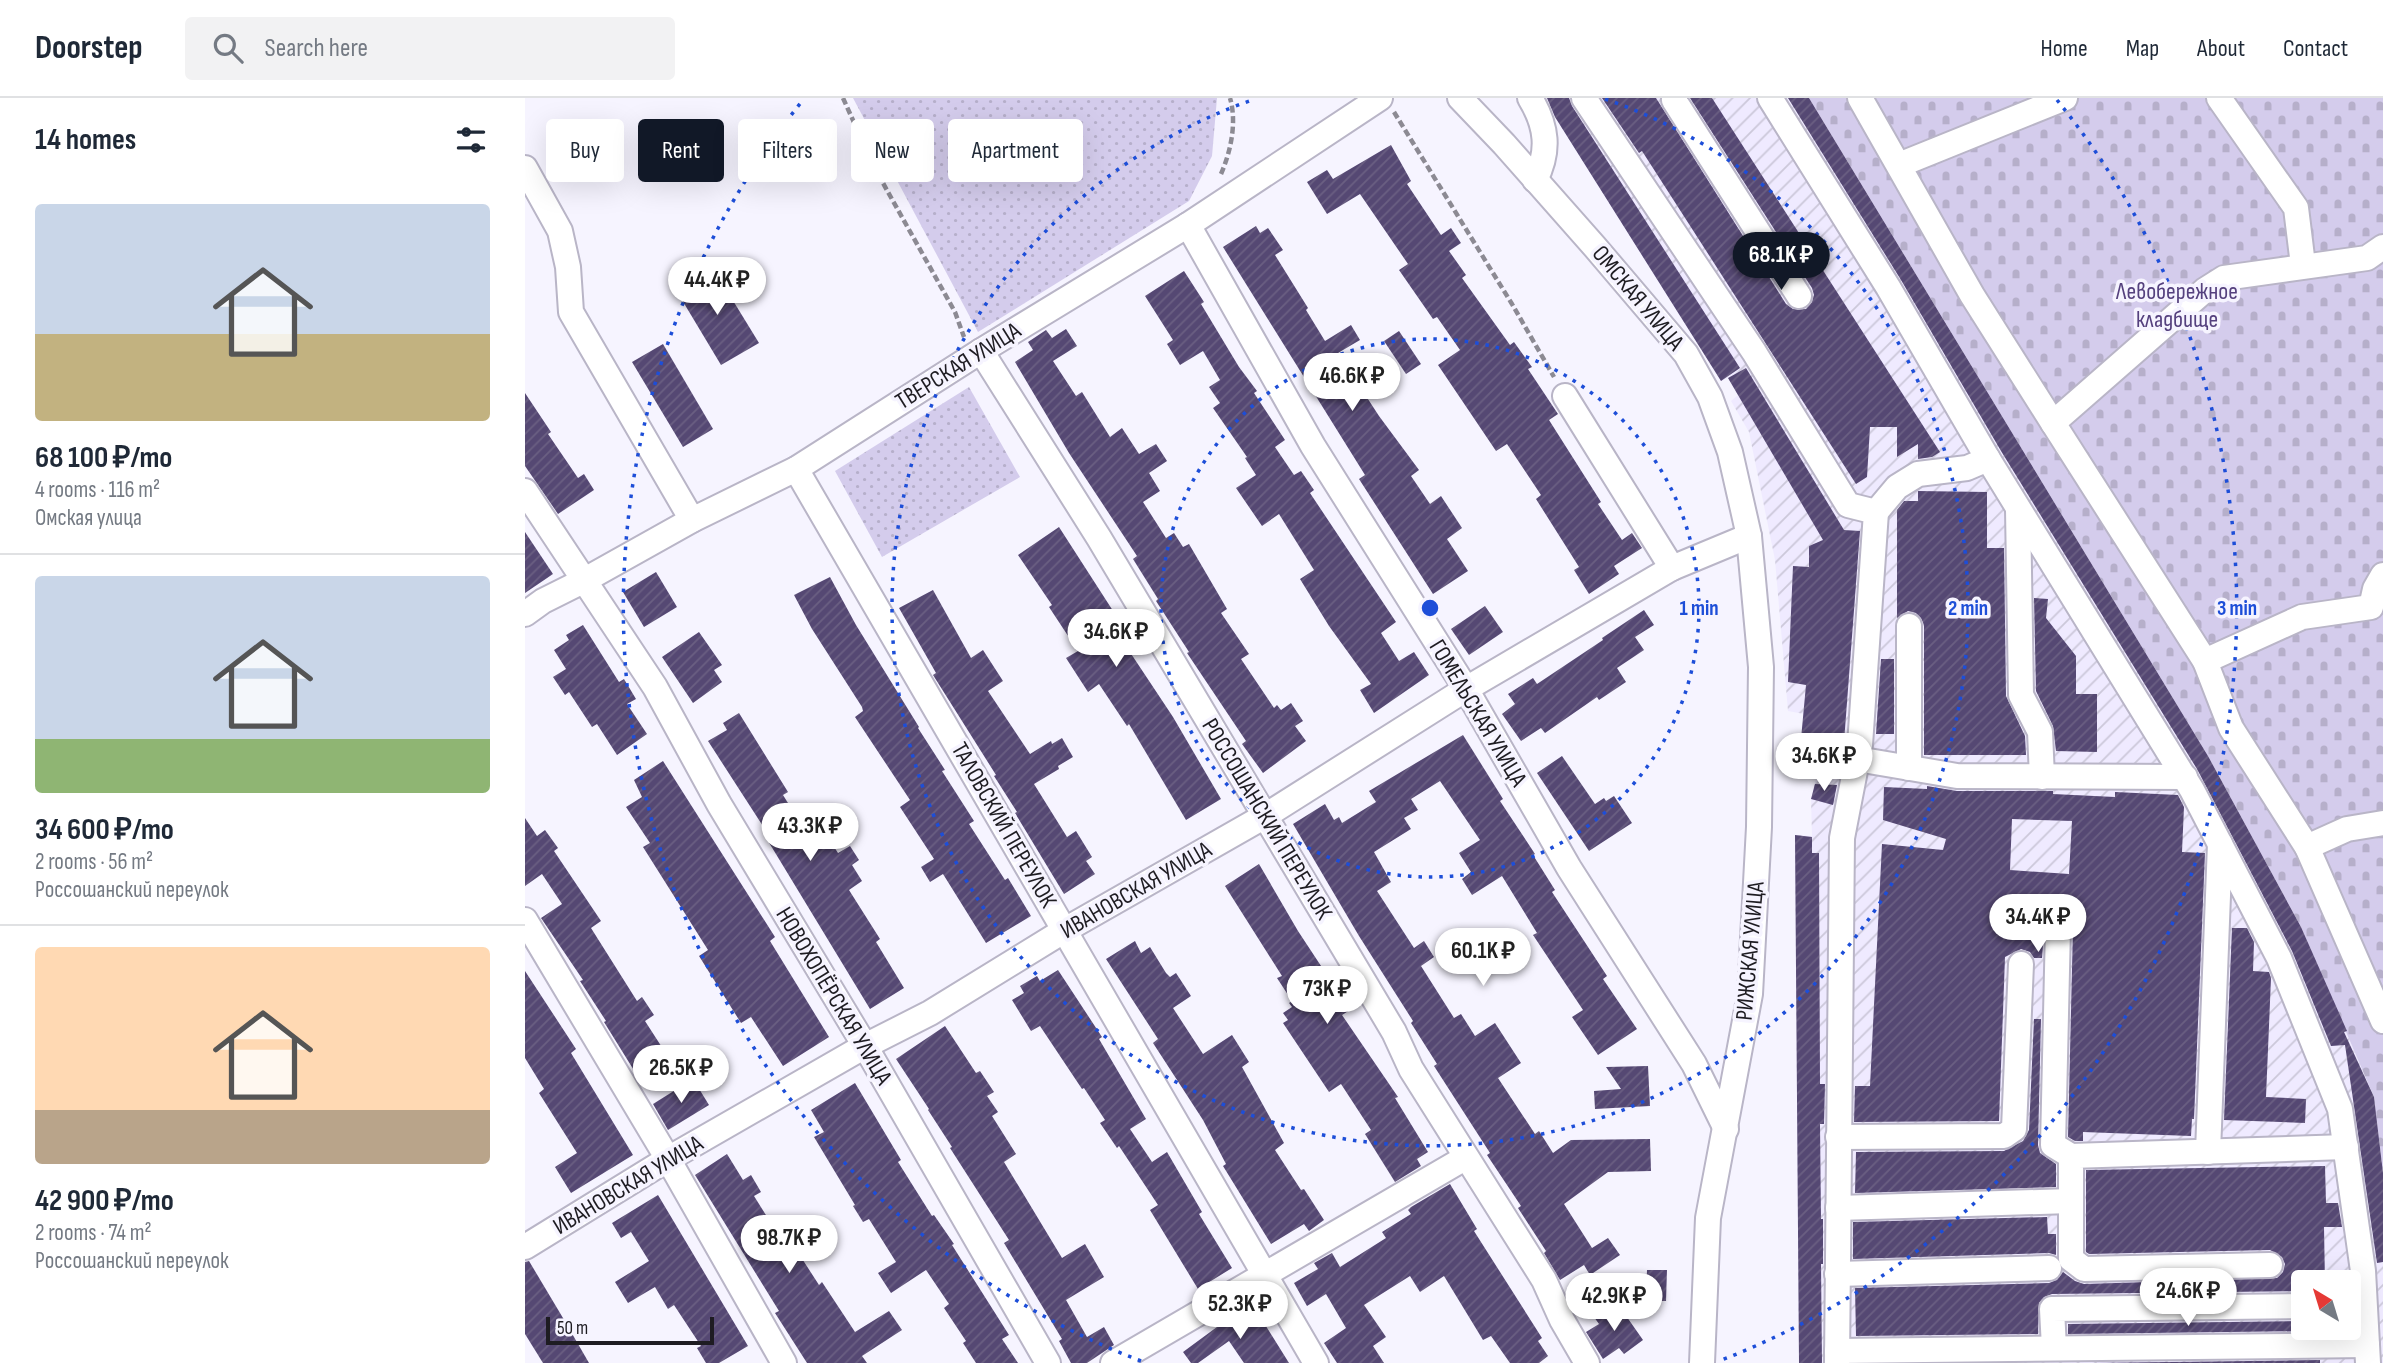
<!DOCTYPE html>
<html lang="en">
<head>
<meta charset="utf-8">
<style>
	:root { --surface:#fff; --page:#f2f2f3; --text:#1f2937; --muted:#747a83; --line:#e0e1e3; --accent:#111827 }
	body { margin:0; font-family:"Sofia Sans Condensed",sans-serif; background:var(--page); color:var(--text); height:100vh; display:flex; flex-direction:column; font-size:26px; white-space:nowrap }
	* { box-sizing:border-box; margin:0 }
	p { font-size:23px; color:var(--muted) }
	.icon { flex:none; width:38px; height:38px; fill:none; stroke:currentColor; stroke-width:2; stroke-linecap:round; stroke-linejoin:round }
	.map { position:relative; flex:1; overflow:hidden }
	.side { display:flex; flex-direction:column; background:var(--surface); width:525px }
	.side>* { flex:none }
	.banner { position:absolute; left:21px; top:21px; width:665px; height:63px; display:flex; gap:14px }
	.needle { width:46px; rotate:322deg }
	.controls { position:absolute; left:1766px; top:1172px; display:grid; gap:14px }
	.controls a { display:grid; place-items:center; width:70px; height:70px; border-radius:7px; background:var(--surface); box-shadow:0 7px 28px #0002; font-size:35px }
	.scale { position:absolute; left:21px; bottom:18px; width:168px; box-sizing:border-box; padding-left:7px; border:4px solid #1e1c22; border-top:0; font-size:19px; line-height:24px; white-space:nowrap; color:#1e1c22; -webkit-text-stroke:5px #f6f4ff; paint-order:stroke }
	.price { position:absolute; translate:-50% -60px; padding:0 16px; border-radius:24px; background:#fff; color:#222; font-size:23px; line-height:46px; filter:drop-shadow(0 2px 4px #0008) }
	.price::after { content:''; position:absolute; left:50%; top:42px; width:21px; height:16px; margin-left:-10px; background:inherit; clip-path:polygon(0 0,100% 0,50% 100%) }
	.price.current { background:var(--accent); color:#fff }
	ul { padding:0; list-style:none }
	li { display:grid; align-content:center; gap:14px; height:371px; padding:0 35px }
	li+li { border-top:2px solid var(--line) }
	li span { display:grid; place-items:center; height:217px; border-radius:7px; color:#555 }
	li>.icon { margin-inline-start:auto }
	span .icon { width:126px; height:126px; fill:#fffc; stroke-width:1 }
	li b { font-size:30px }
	h2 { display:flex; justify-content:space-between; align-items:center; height:84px; padding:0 35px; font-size:30px }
	.chip { padding:0 24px; border-radius:7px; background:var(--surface); box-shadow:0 7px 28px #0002; font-size:24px; line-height:63px }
	.chip.current { background:var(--accent); color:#fff }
	header { display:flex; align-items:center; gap:42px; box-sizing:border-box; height:98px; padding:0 35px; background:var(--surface); border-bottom:2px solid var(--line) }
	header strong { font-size:33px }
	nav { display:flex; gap:38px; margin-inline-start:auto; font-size:24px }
	.search { width:490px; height:63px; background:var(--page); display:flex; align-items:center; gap:18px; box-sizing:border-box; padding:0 24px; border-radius:7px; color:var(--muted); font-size:26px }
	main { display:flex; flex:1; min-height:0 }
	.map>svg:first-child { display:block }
	.industrial { fill:url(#industrial-furrows); fill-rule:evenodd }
	.green { fill:url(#green-dots) }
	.cemetery { fill:url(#cemetery-stones) }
	.building { fill:url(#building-hatch); fill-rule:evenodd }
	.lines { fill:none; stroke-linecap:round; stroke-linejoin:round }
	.minor-casing { stroke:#b9b5c7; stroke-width:28 }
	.path { stroke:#8c8a93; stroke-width:4.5; stroke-dasharray:7 3.5; stroke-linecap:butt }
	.minor { stroke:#fff; stroke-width:24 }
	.ring { fill:none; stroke:#1d4ed8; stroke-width:3.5; stroke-dasharray:3.5 7 }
	.labels { text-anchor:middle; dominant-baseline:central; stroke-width:7; stroke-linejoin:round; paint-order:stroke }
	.park-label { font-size:24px; fill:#55417e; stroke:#f6f4ff }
	.street-label { font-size:24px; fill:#1e1c22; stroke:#f6f4ff }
	.centre { fill:#1d4ed8; stroke:#f6f4ff; stroke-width:3.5 }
	.ring-label { font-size:21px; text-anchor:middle; font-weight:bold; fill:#1d4ed8; stroke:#f6f4ff; stroke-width:7; stroke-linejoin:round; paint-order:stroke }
</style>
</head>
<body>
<header>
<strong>Doorstep</strong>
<div class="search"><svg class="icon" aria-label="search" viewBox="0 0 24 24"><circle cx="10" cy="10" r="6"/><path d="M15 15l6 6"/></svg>Search here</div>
<nav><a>Home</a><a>Map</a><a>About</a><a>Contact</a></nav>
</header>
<main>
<section class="side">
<h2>14 homes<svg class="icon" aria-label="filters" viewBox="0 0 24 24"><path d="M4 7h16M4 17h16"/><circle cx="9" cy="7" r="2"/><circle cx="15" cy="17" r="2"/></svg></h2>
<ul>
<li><span style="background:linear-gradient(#c9d6e8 60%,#c2b280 0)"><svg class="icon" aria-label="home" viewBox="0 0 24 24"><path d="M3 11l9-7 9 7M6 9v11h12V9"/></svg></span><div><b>68 100 ₽/mo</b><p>4 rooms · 116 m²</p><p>Омская улица</p></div></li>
<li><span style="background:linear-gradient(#c9d6e8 75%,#8fb573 0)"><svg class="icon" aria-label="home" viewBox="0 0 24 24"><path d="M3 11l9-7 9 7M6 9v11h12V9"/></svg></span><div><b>34 600 ₽/mo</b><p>2 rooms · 56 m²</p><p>Россошанский переулок</p></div></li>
<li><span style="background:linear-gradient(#ffd9b3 75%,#b9a48a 0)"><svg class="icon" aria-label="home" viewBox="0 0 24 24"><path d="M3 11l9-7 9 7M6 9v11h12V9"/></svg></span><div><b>42 900 ₽/mo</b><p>2 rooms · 74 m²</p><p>Россошанский переулок</p></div></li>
</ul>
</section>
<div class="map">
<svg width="1858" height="1265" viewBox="0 0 1858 1265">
	<defs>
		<pattern id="industrial-furrows" width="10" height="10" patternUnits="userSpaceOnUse" patternTransform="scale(1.75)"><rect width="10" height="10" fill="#efeaff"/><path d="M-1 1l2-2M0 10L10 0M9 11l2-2" fill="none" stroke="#ccc8da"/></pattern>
		<pattern id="green-dots" width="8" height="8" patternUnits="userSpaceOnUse" patternTransform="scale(1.75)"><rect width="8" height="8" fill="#d4ccec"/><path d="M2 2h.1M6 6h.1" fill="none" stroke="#b6afca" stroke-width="1.8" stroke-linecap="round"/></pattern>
		<pattern id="cemetery-stones" width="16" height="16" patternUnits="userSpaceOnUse" patternTransform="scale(1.75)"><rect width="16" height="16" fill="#d4ccec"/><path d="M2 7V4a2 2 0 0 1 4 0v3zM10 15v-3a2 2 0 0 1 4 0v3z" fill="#b6afca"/></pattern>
		<pattern id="building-hatch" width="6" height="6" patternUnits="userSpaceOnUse" patternTransform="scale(1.75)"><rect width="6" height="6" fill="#554873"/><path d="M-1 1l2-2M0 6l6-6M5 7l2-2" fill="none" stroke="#6a5f82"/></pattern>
	</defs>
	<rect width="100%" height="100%" fill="#f6f4ff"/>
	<path class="industrial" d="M1018 0H1284L1683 658 1776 829 1849 999 1858 1075V1265H1274L1270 737 1287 738 1286 701 1299 647 1276 641 1279 616 1263 613 1250 462 1224 334 1206 303 1213 297 1203 280 1196 283ZM1778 1185H1824V1230H1778Z"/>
	<g class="green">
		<path d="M328 0H692L687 58 664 103 453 234Z"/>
		<path d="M444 289 495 379 357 459 310 373Z"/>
	</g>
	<path class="cemetery" d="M1284 0H1858V1075L1849 999 1776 829 1683 658Z"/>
	<g class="building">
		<path d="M1022 0H1044L1047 8 1215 270 1196 283 1030 19Z"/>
		<path d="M1077 0H1131L1261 206 1268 211H1281L1287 204 1289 197 1287 190 1165 0H1187L1415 354 1407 359 1393 361V346L1372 359V329H1345L1342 379 1331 386 1117 53 1114 55Z"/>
		<path d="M1263 0H1284L1683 658 1776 829 1822 933 1819 934 1849 999 1858 1075V1164L1852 1165 1820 947 1806 948 1767 853 1672 671 1476 353 1376 182Z"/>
		<path d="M866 47 886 83 882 86 916 137 926 130 936 145 924 153 941 177 937 180 985 247 989 244 1007 269 1003 271 1033 316 1024 322 1076 404 1073 406 1097 442 1107 435 1117 450 1089 468 1094 476 1064 496 1049 472 1054 469 1011 401 1016 397 982 346 971 353 913 267 935 252 912 219 908 221 874 172 883 166 835 96 802 116 782 84 802 72 808 81Z"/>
		<path d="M731 128 735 135 743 130 758 152 750 157 783 210 781 212 800 243 826 227 835 242 813 255 854 318 894 372 886 378 905 406 916 398 937 430 922 441 943 473 908 496 834 381 840 377 698 149Z"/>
		<path d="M188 170 234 245 196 267 151 192Z"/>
		<path d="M659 173 679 204 676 206 714 269 732 293 729 295 760 342 750 349 769 377 776 373 789 392 785 395 871 524 856 535 874 563 889 554 904 577 849 615 835 592 846 586 804 528 775 481 789 472 754 416 737 428 711 390 731 377 720 360 722 359 688 310 695 305 684 289 695 282 678 253 655 267 642 246 648 242 620 198Z"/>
		<path d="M541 231 552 248 528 263 551 298 557 294 585 339 597 330 614 356 631 346 642 363 624 375 635 393 618 404 641 440 649 435 658 449 664 446 702 511 696 515 724 556 716 561 749 610 752 607 756 612 766 605 778 623 770 628 781 643 738 675 717 646 721 643 662 555 664 554 631 503 633 501 608 461 612 458 544 355 490 264 508 252 503 244 521 232 527 240Z"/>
		<path d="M874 233 896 266 881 276 859 243Z"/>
		<path d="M138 246 188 331 158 349 107 264Z"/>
		<path d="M1221 270 1319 432 1335 433 1318 657H1297L1299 646 1276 641 1281 587 1263 584 1268 468 1284 469V448L1298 442 1203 280Z"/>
		<path d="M0 295 26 334 23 336 53 380 59 376 69 392 33 416 0 368Z"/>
		<path d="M1393 393 1462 394V450H1479L1481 598 1500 638 1501 657H1399V527L1396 520 1391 515 1383 513 1372 520V412L1379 403H1393Z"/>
		<path d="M534 429 590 516 583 521 648 619 696 701 661 722 604 626 602 628 574 586 563 594 541 560 553 553 524 509 527 507 493 457Z"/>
		<path d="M0 434 28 476 0 495Z"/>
		<path d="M131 474 152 509 119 529 98 494Z"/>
		<path d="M305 479 331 527 394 629 393 630 420 672 417 673 449 723 444 726 480 782 483 780 506 818 461 845 418 776 405 784 396 769 409 761 375 709 385 702 330 619 338 613 337 609 287 531 269 497Z"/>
		<path d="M408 492 446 560 458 552 478 583 463 593 505 656 526 643 527 646 537 640 548 659 533 668 534 671 509 686 542 739 551 733 567 759 561 763 570 776 539 796 490 715 492 714 469 678 471 677 408 577 411 575 374 510Z"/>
		<path d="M1509 500 1523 501 1521 520 1551 558V596H1572V654L1531 653 1528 628 1511 593Z"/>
		<path d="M960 508 978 534 944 557 926 531Z"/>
		<path d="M1119 512 1129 527 1110 539 1119 552 1092 570 1101 584 1074 602 1072 599 1020 635 1016 630 996 643 977 616 990 606 983 596 1008 580 1012 586 1078 542 1077 540Z"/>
		<path d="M58 527 94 584 99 581 111 601 102 606 122 636 92 657 72 626 67 629 44 594 40 597 28 579 41 571 29 552 44 542 41 537Z"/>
		<path d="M174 534 197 567 189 572 197 584 168 605 137 559Z"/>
		<path d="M1356 561H1369V636H1351Z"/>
		<path d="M214 615 263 694 258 697 276 726 289 718 313 755 325 748 334 762 327 767 337 783 324 792 355 841 351 844 379 890 345 911 240 738 243 736 183 643 202 632 198 625Z"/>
		<path d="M938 637 978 701 975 703 1010 756 1008 757 1030 792 1027 794 1082 878 1078 881 1112 931 1073 957 1047 919 1058 912 1008 837 1012 835 977 778 947 797 937 781 946 774 934 755 955 742 915 683 886 701 893 712 879 720 886 731 849 754 866 784 852 793 889 850 899 843 909 859 896 868 929 920 936 916 950 938 970 925 996 965 973 980 1010 1036 1014 1033 1028 1055 1046 1042 1125 1041 1126 1073 1083 1074 1039 1106 1067 1150 1083 1140 1095 1157 1065 1177 1059 1167 1035 1182 1019 1155 1021 1153 993 1110 996 1108 962 1057 965 1055 909 968 912 966 886 925 888 923 834 838 768 726 800 706 809 722 814 719 817 725 851 704 844 693Z"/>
		<path d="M1037 658 1070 706 1079 700 1081 703 1089 698 1107 725 1064 753 1012 675Z"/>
		<path d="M138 663 250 839 245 843 304 939 258 968 226 919 216 925 174 858 183 852 118 749 125 745 101 709 117 699 109 682Z"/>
		<path d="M1290 686 1312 687 1308 707 1286 701Z"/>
		<path d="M1402 688 1432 693H1528V696L1590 699V694L1653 697 1659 709 1657 754 1680 755 1669 1021H1667L1666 1038 1558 1034V1043H1550L1543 1039 1548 829 1546 821 1534 814 1525 816 1520 822 1517 860H1509L1505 854 1496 851 1480 859 1474 1023 1329 1024 1330 988H1345L1357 746 1418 752 1421 741 1358 722 1359 689 1402 691ZM1487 721 1547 723 1544 776 1485 772Z"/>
		<path d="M0 720 12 738 20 732 33 750 29 753 76 823 66 830 112 903 117 899 129 917 120 923 140 954 110 974 79 924 81 923 55 883 58 882 16 820 37 806 17 776 0 788Z"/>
		<path d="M1270 737 1287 739V755H1294L1295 986H1300L1299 1026H1295L1296 1121H1298V1166H1296L1297 1265H1274Z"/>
		<path d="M734 766 773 833 825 912 817 917 873 999 870 1000 903 1054 892 1061 896 1068 870 1084 840 1036 846 1032 816 986 804 994 758 925 763 922 758 915 767 909 764 905 767 903 752 880 757 878 700 788Z"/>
		<path d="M1707 830H1722L1729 844 1728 873 1744 874 1746 880 1741 999 1781 1001 1780 1025 1699 1022Z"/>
		<path d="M610 843 616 855 625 849 641 875 645 879 651 875 666 898 648 910 678 956 707 937 724 964 717 969 759 1045 750 1052 776 1092 779 1091 799 1122 784 1133 779 1126 746 1146 698 1068 701 1066 678 1022 628 945 633 941 581 861Z"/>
		<path d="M533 872 577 939 574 941 621 1021 605 1031 627 1064 642 1054 677 1114 674 1116 707 1170 673 1191 625 1112 633 1107 594 1048 592 1050 575 1025 580 1022 559 990 557 991 515 928 506 933 487 902 499 895 495 888 512 878 515 883Z"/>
		<path d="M0 873 51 951 46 955 108 1057 46 1095 30 1069 52 1055 14 995 19 991 0 960Z"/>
		<path d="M1509 921H1516L1513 1047 1515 1055 1531 1066V1089L1330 1095 1331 1054 1479 1053 1498 1043 1504 1032Z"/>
		<path d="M420 928 451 975 455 973 469 994 462 998 473 1014 467 1018 491 1056 479 1064 537 1160 560 1146 579 1179 541 1202 562 1239 579 1229 589 1247 562 1265H546L534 1243 537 1241 479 1145 484 1142 425 1050 427 1049 403 1012 404 1011 371 961Z"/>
		<path d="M1123 968 1125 1008 1070 1011 1069 993 1096 991 1081 969Z"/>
		<path d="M168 981 184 1007 143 1032 128 1006Z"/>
		<path d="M330 985 376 1062 373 1064 407 1118 409 1117 429 1146 427 1147 484 1237 477 1241 493 1265H451L438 1245 441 1243 419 1210 424 1206 401 1172 366 1195 353 1175 371 1164 344 1121 338 1124 328 1108 330 1107 289 1039 299 1034 286 1012Z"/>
		<path d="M202 1056 218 1082 226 1077 236 1094 229 1098 259 1146 265 1142 294 1187 297 1184 330 1234 364 1213 377 1232 337 1258 342 1265H282L250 1215 254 1213 170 1077Z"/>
		<path d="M1800 1068 1801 1105H1813L1817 1129H1799L1800 1185H1778V1193L1527 1196 1519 1199 1514 1205 1513 1236 1331 1238 1330 1190 1524 1185 1532 1182 1538 1174 1550 1183 1559 1186 1752 1180 1758 1174 1760 1166 1757 1159 1745 1152 1564 1156 1561 1154V1072Z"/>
		<path d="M925 1086 952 1131 949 1133 1017 1240 1013 1243 1023 1258 1014 1265H985L966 1238 958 1242 919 1178 895 1194 885 1178 839 1207 861 1239 848 1248 859 1265H812L799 1245 821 1230 801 1196 782 1208 769 1185 793 1171 789 1165 807 1155 815 1169 861 1140 857 1134 886 1116 883 1112 886 1109Z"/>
		<path d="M133 1097 223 1248 194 1265H181L172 1250 176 1248 149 1207 143 1211 130 1189 103 1205 90 1184 124 1163 106 1134 96 1140 87 1125Z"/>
		<path d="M1522 1119 1523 1136H1531V1157L1524 1155 1328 1161V1124Z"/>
		<path d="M4 1163 38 1220 64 1265H18L0 1236V1164Z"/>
		<path d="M1122 1172H1142L1141 1203H1121Z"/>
		<path d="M729 1209 764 1265H719L704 1243 673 1265H666L658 1254 711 1215 713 1219Z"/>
		<path d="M1084 1209 1090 1217 1097 1212 1118 1242 1099 1256 1094 1250 1078 1261 1061 1234 1074 1226 1069 1219Z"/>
		<path d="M1778 1223V1230H1794V1233L1543 1236V1226Z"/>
		<path d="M1795 1262V1265H1566Z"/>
	</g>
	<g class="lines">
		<defs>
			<g id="minor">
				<path d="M935 0 979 46 1070 149 1161 256 1185 299 1205 354 1224 438 1236 569 1234 729 1225 896 1183 1120 1177 1265"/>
				<path d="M1005 0C1022 28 1025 53 1010 82"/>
				<path d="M1059 0 1229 254 1323 407 1351 414 1335 647 1317 740 1312 1265"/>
				<path d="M1150 0 1149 2 1274 198"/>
				<path d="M1245 0 1363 189 1463 361 1667 692 1754 860 1815 1011 1838 1173 1843 1265"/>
				<path d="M1335 0 1447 197 1528 325"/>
				<path d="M1694 0 1771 110 1778 167"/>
				<path d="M1374 67 1540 0"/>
				<path d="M0 70 35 133 43 169 46 214 167 422"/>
				<path d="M663 127 788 348 941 591 1044 770 1169 966 1201 1031"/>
				<path d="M1858 149 1842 160 1699 180 1680 192 1528 325 1680 563 1706 630 1782 749 1858 923"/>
				<path d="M456 253 574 440 869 934 886 971 1019 1182 1037 1222 1062 1265"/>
				<path d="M1040 298 1147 470"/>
				<path d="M271 371 791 1265"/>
				<path d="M0 393 130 589 194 706 340 948 523 1265"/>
				<path d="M1493 411 1496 597 1515 634 1517 679"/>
				<path d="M1351 414 1372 389 1393 376 1442 370 1463 361"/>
				<path d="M0 516 18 503 58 483 167 422 271 371 456 253 663 127 855 0"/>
				<path d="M1384 528V670"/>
				<path d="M1680 563 1777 519 1846 509 1850 491 1858 477"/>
				<path d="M1332 661 1432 678 1660 679"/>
				<path d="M1782 749 1822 731 1858 725"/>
				<path d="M0 822 143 1061 259 1265"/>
				<path d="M1533 829 1528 1047 1546 1058"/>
				<path d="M1313 1039 1479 1038 1489 1031 1496 866"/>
				<path d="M1683 1054 1695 746"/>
				<path d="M1313 1110 1546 1103"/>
				<path d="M0 1149 143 1061 340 948 405 915 540 832 740 718 941 591 1147 470 1224 438"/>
				<path d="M1745 1167 1559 1171 1546 1161V1058L1821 1049"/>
				<path d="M1312 1176 1524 1170"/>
				<path d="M1529 1250 1527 1211 1778 1208"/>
				<path d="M1312 1253 1842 1247"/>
				<path d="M588 1265 940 1060"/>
			</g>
		</defs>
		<use href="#minor" class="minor-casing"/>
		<g class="path">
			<path d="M318 0 349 69 430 214 439 239"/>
			<path d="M869 14 987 206 1029 279"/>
			<path d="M696 76C706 53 712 24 705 0"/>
		</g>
		<use href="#minor" class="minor"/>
	</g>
	<g class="ring">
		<circle cx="905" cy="510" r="269"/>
		<path d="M1080 1A538 538 0 1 1 730 1"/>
		<path d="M616 1263A807 807 0 0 1 278 2M1532 2A807 807 0 0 1 1194 1263"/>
	</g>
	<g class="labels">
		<g class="park-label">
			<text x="1652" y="193">Левобережное<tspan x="1652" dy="28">кладбище</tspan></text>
		</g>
		<g class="street-label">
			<text transform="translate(1113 200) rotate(50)">ОМСКАЯ УЛИЦА</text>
			<text transform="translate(433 268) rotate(-32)">ТВЕРСКАЯ УЛИЦА</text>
			<text transform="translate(953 615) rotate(59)">ГОМЕЛЬСКАЯ УЛИЦА</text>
			<text transform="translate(742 721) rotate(59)">РОССОШАНСКИЙ ПЕРЕУЛОК</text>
			<text transform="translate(479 727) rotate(60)">ТАЛОВСКИЙ ПЕРЕУЛОК</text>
			<text transform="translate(611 792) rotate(-30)">ИВАНОВСКАЯ УЛИЦА</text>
			<text transform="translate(1225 853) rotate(-85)">РИЖСКАЯ УЛИЦА</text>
			<text transform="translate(309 898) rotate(59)">НОВОХОПЁРСКАЯ УЛИЦА</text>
			<text transform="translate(103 1087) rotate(-31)">ИВАНОВСКАЯ УЛИЦА</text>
		</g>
	</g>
	<circle cx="905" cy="510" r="10" class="centre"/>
	<g class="ring-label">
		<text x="1174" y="517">1 min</text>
		<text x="1443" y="517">2 min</text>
		<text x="1712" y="517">3 min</text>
	</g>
</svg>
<div class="controls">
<a><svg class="needle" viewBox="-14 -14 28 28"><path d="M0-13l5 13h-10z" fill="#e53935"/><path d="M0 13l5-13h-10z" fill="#747a83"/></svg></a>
</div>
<div class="scale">50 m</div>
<b class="price current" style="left:1256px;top:194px">68.1K ₽</b>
<b class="price" style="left:192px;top:219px">44.4K ₽</b>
<b class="price" style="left:827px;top:315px">46.6K ₽</b>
<b class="price" style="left:591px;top:571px">34.6K ₽</b>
<b class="price" style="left:1299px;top:695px">34.6K ₽</b>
<b class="price" style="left:285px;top:765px">43.3K ₽</b>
<b class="price" style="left:1513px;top:856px">34.4K ₽</b>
<b class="price" style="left:958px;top:890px">60.1K ₽</b>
<b class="price" style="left:802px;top:928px">73K ₽</b>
<b class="price" style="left:156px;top:1007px">26.5K ₽</b>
<b class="price" style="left:264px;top:1177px">98.7K ₽</b>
<b class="price" style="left:1663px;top:1230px">24.6K ₽</b>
<b class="price" style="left:1089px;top:1235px">42.9K ₽</b>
<b class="price" style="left:715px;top:1243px">52.3K ₽</b>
<div class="banner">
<a class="chip">Buy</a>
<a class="chip current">Rent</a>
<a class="chip">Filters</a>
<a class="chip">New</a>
<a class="chip">Apartment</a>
</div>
</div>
</main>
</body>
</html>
